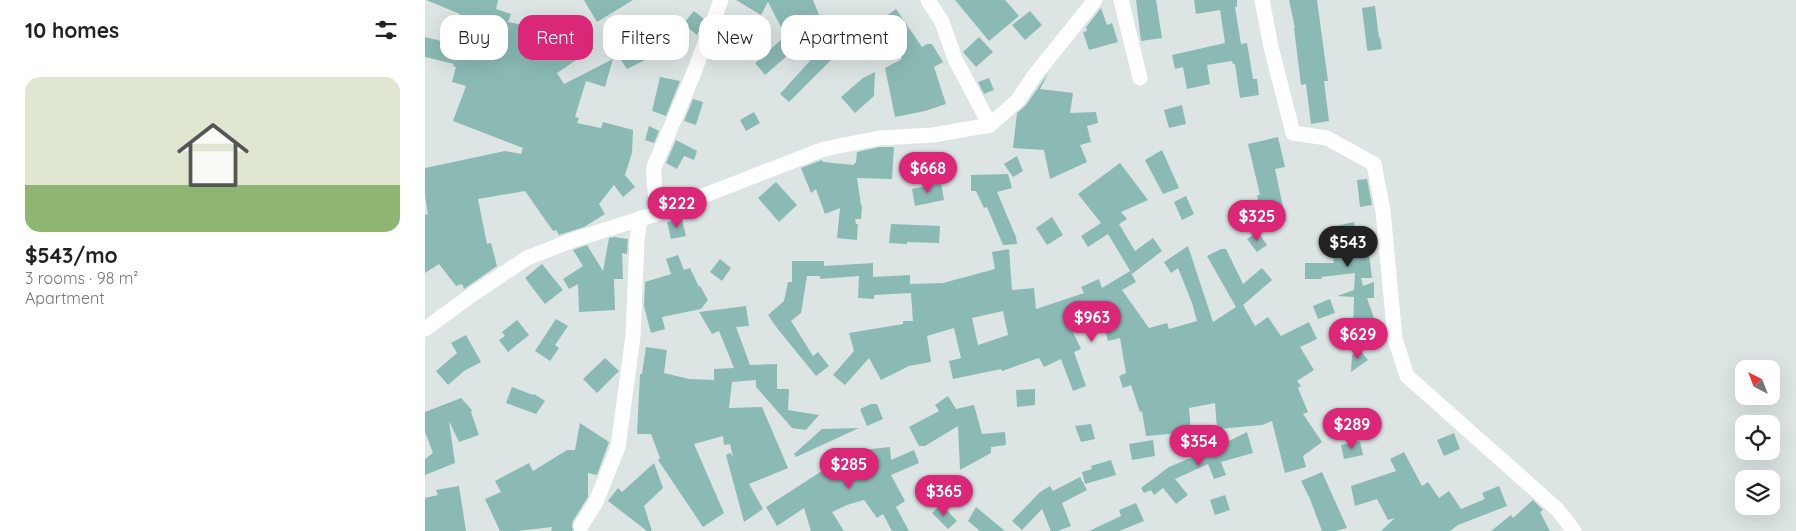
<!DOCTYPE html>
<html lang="en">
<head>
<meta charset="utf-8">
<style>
	:root { --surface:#fff; --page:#f6f6f6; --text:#222; --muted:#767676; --accent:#db2777 }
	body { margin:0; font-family:Quicksand,sans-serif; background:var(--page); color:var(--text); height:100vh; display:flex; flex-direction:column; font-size:19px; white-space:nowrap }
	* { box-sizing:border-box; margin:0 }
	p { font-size:16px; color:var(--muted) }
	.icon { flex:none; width:28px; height:28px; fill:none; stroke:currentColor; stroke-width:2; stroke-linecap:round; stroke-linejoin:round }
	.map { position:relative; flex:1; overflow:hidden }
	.side { display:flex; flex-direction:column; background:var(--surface); width:425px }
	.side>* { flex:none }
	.guide { position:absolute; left:15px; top:15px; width:475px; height:45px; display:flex; gap:10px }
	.needle { width:32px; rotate:318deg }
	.controls { position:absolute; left:1310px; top:360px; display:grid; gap:10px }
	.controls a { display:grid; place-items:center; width:45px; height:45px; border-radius:10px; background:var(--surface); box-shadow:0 5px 20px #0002; font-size:25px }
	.price { position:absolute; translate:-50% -42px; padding:0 11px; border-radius:18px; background:var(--accent); color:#fff; font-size:16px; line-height:32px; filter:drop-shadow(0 1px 2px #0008) }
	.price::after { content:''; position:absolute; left:50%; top:30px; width:15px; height:11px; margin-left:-8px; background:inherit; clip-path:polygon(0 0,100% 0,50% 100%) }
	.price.active { background:#222; color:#fff }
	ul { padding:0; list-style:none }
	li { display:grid; align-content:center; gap:10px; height:265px; padding:0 25px }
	li span { display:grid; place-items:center; height:155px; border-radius:15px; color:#555 }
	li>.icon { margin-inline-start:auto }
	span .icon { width:90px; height:90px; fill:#fffc; stroke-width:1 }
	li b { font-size:21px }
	h2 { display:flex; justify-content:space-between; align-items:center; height:60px; padding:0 25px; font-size:21px }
	.pill { padding:0 18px; border-radius:15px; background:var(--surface); box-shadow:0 5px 20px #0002; font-size:18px; line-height:45px }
	.pill.active { background:var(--accent); color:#fff }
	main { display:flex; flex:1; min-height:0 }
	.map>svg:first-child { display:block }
	.building { fill:#8bbab5; fill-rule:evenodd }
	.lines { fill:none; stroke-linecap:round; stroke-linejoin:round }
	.minor { stroke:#fff; stroke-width:15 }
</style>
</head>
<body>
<main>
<section class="side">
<h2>10 homes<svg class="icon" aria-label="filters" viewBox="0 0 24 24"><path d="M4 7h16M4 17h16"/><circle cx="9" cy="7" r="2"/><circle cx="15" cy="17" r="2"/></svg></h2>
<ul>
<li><span style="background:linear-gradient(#dfe7d0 70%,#8fb573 0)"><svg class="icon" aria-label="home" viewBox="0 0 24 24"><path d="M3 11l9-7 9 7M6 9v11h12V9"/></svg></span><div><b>$543/mo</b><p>3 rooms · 98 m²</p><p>Apartment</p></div></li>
</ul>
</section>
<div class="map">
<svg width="1371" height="531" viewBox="0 0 1371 531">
	<rect width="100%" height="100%" fill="#dce5e4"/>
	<g class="building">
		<path d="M1 0H73L71 9 86 14 83 22 98 25V28L119 34 122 29 169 48 132 73 139 84 188 59 180 87 161 81 150 117 154 118 152 123 176 128 178 122 208 130 207 153 200 175 210 187 198 197 189 185 174 204 180 214 159 227 134 235 131 230 128 231 100 191 53 199 62 244 66 243 72 266 39 289 37 284 31 286 14 264 0 273V214L3 215 0 195V168L80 151 96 154 98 148 28 121 41 86 27 82 31 67 28 66 29 64 0 57V37L28 44 35 14Z"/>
		<path d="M159 0H208L172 22Z"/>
		<path d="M311 0H388L398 25 340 75 330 63 358 38 356 27 343 2 336 15Z"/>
		<path d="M530 0H580L594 16 564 41Z"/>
		<path d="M711 0H731L737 38 716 41Z"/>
		<path d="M769 0H812V7H810L816 44 822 43 828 79H832L834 95 815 98 810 64H808L807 61 782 65 785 84 762 89 758 67 750 69 747 55 800 43 795 10 771 14Z"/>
		<path d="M864 0H892L903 81H899L904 121 886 124 881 84 876 85 869 28H870Z"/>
		<path d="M950 6 954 38 955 37 957 49 943 51 942 49 937 8Z"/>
		<path d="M676 8 682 25 687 23 693 42 664 50 658 32 662 31 661 27Z"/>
		<path d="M471 9 497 47 502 44H507L518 62 509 67 521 104 500 111 470 117 460 68 477 59 452 23Z"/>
		<path d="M269 11 279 19 272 35 258 24Z"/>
		<path d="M605 11 617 25 600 40 587 25Z"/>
		<path d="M424 17 435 33 409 53 411 55 364 102 355 94 411 32 408 29Z"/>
		<path d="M554 37 568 52 551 67 538 52Z"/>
		<path d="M227 40 234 53 202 69 194 57Z"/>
		<path d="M450 72 449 96 430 113 416 97 438 78Z"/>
		<path d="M624 72 615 89 648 93 645 113 671 112 673 123 662 126 666 142 655 145 662 162 625 179 619 150 588 148 592 113 601 105Z"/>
		<path d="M235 77 255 81 241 116 227 111Z"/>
		<path d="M564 78 569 90 559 94 553 82Z"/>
		<path d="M268 99 278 102 271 125 259 121Z"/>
		<path d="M757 105 761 124 744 128 739 110Z"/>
		<path d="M329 112 335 123 321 131 315 120Z"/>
		<path d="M224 126 234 131 229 143 220 140Z"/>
		<path d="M853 137 860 167 850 169 861 221 838 225 832 195H835L823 144Z"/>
		<path d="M251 140 272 151 269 160 259 156 252 169 241 163Z"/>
		<path d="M455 147H469L467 179 432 178 436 205 437 206 436 219H430L431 224H433L432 240 412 238 415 208 400 214 391 189 386 193 376 168 397 160 398 162 429 165V163H431L432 152Z"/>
		<path d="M737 150 754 188 738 194 720 160Z"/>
		<path d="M592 156 598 171 588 177 579 164Z"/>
		<path d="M695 163 723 200 696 212 702 219 694 224 710 251 728 238 737 251 707 274 683 234 663 247 656 236 676 223 653 194Z"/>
		<path d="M583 174 587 188 572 192 591 237 592 244 578 245 562 207 559 208 551 191H546V175Z"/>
		<path d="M942 179 947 205 935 207 932 180Z"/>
		<path d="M351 182 372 205 354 222 333 198Z"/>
		<path d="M516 183 519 200 490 206 487 189Z"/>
		<path d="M761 196 769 214 757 220 749 202Z"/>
		<path d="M627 217 638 235 622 245 611 228Z"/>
		<path d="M257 219 261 236 246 239 242 222Z"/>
		<path d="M929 222 932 240 942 239 947 278H936L938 286 949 282V298H942L949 318 928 327 929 297 912 296 929 290 930 273 896 277 897 279H880V263H909L902 228Z"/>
		<path d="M466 224 515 226 514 243 482 242V244L464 243Z"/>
		<path d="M833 232 842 245 832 252 822 239Z"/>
		<path d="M189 237 203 239 202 254 197 253 198 279H189L190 310 154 312 153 284 144 289 138 279 158 266 148 250 162 245 178 271 184 238Z"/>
		<path d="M763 246 788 322 811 307 782 256 796 249H801L818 284 837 268 847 280 818 305 830 326 843 317 856 336 884 322 892 339 875 347 889 370 872 381 876 386 873 388 883 412 878 414 897 442 878 456 881 467 860 473 847 421 837 425 792 429 790 403 764 408 766 432 721 436 717 411 715 412 706 385 698 388 694 376 701 373 695 338 683 341 676 314 646 328 656 349 649 352 661 386 648 391 636 359 619 367 614 358 577 371 576 369 528 379 524 361 536 358 529 328 502 336 506 362 484 366 456 380 444 358 420 385 408 375 429 351 424 333 478 324V321H488L486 293 449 295V299L433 298 434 276 395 279V276H382L376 313 366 321 388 356 393 352 404 366 391 376 352 328 343 315 359 301 363 282H367V261H399V266L448 263V277L485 275V284L518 283 570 269 567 252 584 249 587 290 609 288 611 309 659 293 656 287 674 279 677 288 705 271 711 282 697 290 724 328 742 323 744 329 772 321 767 303 753 268 746 273 739 262ZM578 311 583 335 553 345 547 318Z"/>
		<path d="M253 255 259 270 265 268 274 287 275 286 283 300 276 309 237 317 240 329 226 333 219 306 220 282 246 274 241 259Z"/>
		<path d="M295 259 306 268 297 281 285 272Z"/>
		<path d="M117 264 138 290 120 304 100 278Z"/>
		<path d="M905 299 910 313 893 319 888 306Z"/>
		<path d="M321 306 324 326 311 327 325 365 352 364V389H364L363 410 394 415 381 430 367 428 331 387V380L307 382 304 408 337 407 363 468 324 484 338 509 319 522 301 455 305 453 308 457 305 444 299 445 298 436 269 444 299 513 278 527 233 460 235 458 226 434H212L215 374H217L221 347 242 350 239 373 264 379 289 380V369L309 368 294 331 287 334 274 312Z"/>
		<path d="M131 319 143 326 130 345 134 348 125 361 110 351Z"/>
		<path d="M92 320 104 335 83 352 74 340 80 336 77 332Z"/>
		<path d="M41 335 56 362 39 371 23 385 11 371 32 353 26 343Z"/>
		<path d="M935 350 943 360 926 372 927 355Z"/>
		<path d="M180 358 194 371 172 393 158 379Z"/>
		<path d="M87 387 108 395 109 394 120 401 111 414 81 403Z"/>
		<path d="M610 389V405L592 407 591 390Z"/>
		<path d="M523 396 531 409 549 405 557 434 580 432 581 445 566 447V453L535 470 533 426 500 446H494L484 427 514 411 510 405Z"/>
		<path d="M36 398 47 410 46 412 54 435 34 442 24 421 30 463 0 475V459L8 453 0 432V412Z"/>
		<path d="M446 404H452L458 419 442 426 435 409Z"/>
		<path d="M155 423 184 442 172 475 163 473V497L148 521 147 526 148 531H126L127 527 92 531H75L60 499 76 492 70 481 104 463 108 471 142 450H150Z"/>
		<path d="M666 424 670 439 656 442 650 426Z"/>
		<path d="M434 428 371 457 369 454 397 429Z"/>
		<path d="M822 432 828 453 796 462 801 475 789 479 783 464 750 479 763 495 751 504 738 488 729 495 726 490 719 493 716 488 744 467 794 446Z"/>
		<path d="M1029 433 1035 449 1019 456 1012 440Z"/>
		<path d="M728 440 730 456 707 460 704 444Z"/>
		<path d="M935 441 938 455 919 459 916 445Z"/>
		<path d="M465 447 466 460 489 450 494 463 466 475 480 501 471 507 484 531H467L458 514 452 518 439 500 422 505 407 512 419 531H386L379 508 352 526 341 507 428 451Z"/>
		<path d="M979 452 997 486 1003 482 1014 498 1024 491 1036 509 1060 499 1057 493 1074 486 1082 506 1033 525 1025 531H956L970 518 963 520 952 499 930 506 926 486 971 471 965 459Z"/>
		<path d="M686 460 691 475 660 484 657 472 667 469 666 466Z"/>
		<path d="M229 463 238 488 219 506 227 531H222L183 501 193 488 197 492Z"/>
		<path d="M897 472 922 528 910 531H897L885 499 876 481Z"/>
		<path d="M655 477 662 490 637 503 646 526 633 531H626L617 509 597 530 587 521 615 492 625 486 628 491Z"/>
		<path d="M34 486 41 531H0V498L13 495 11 490Z"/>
		<path d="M800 495 805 510 790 515 785 500Z"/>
		<path d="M1108 500 1118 510 1115 512 1125 531H1066L1086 515 1088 518Z"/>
		<path d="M711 503 719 521 694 531H664L696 516 694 510Z"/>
		<path d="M516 504 532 521 523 529 507 513Z"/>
		<path d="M551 507 580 531H555L543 521Z"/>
	</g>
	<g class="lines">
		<g class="minor">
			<path d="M503 0 517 22 530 59 565 125"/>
			<path d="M696 0 715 78"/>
			<path d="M837 0 846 47 868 133 902 138 949 164 958 211 970 339 982 376 1133 510 1149 531"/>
			<path d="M231 214C232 198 228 183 229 167L268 75 296 0"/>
			<path d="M0 329 48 294 102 258 148 240 231 214 399 149 454 138 508 135 565 125 593 100 609 76 670 0"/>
			<path d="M156 526 171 502 193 447 208 336 212 240 215 218"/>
		</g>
	</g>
</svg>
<div class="controls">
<a><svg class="needle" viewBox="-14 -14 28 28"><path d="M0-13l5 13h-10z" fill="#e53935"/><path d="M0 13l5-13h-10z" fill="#767676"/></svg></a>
<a><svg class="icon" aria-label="locate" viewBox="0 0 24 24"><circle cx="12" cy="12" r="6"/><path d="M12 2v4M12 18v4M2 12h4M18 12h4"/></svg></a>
<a><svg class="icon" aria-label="layers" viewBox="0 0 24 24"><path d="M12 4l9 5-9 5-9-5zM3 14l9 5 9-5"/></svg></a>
</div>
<b class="price" style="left:503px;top:194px">$668</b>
<b class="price" style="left:252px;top:229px">$222</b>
<b class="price" style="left:832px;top:242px">$325</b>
<b class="price active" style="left:923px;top:268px">$543</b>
<b class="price" style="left:667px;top:343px">$963</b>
<b class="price" style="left:933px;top:360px">$629</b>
<b class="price" style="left:927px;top:450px">$289</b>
<b class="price" style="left:774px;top:467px">$354</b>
<b class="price" style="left:424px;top:490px">$285</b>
<b class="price" style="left:519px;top:517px">$365</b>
<div class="guide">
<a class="pill">Buy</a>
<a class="pill active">Rent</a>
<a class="pill">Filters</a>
<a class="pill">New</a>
<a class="pill">Apartment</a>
</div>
</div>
</main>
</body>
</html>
